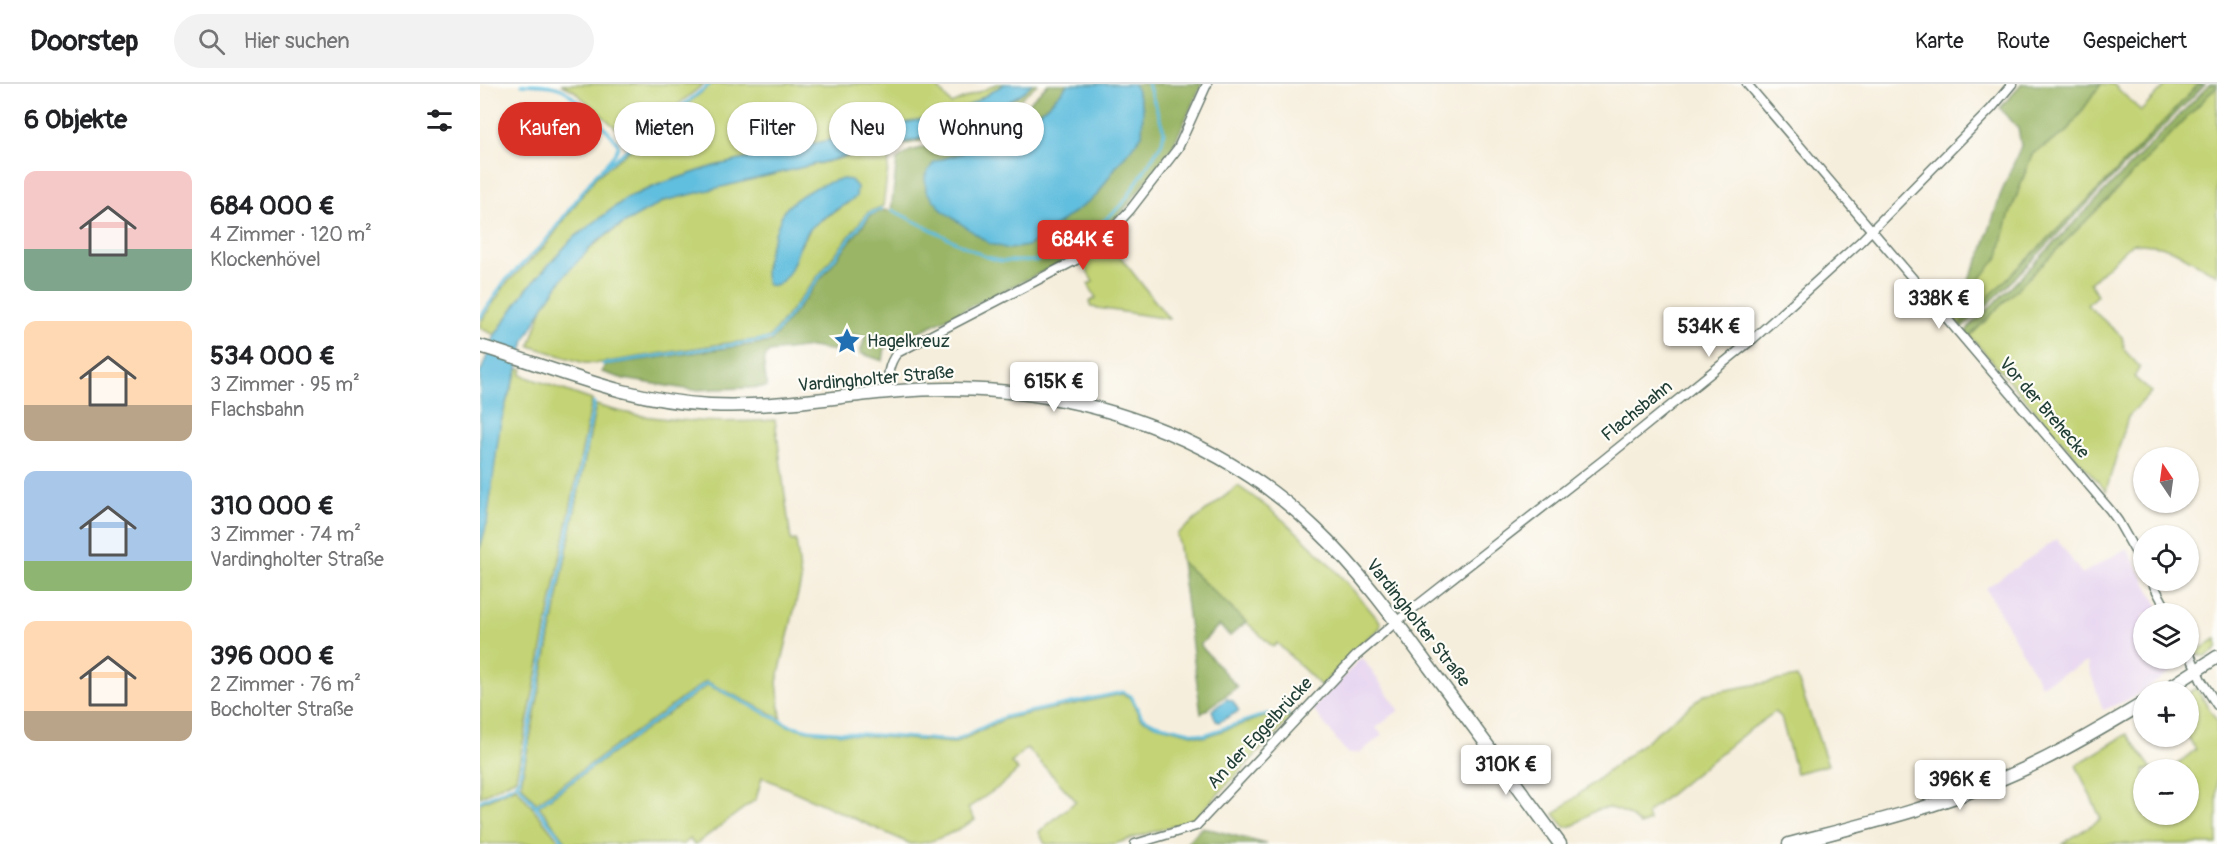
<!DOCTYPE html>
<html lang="de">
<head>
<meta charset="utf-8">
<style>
	:root { --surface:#fff; --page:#f2f2f2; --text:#202124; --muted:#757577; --line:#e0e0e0; --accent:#d93025 }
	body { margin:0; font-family:Pangolin,sans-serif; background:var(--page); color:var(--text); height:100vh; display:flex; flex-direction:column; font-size:22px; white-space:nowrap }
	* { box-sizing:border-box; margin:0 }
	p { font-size:20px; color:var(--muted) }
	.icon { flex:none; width:33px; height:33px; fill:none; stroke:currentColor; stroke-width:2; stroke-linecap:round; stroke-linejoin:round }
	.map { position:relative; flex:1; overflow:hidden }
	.sheet { display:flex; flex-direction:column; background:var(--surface); width:480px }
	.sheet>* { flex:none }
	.hud { position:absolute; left:18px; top:18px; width:570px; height:54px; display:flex; gap:12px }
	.needle { width:39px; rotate:347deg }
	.buttons { position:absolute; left:1653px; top:363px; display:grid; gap:12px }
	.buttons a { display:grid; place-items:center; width:66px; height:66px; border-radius:50%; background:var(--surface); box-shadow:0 2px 4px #0004; font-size:30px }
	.price { position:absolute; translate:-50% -51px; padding:0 14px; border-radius:6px; background:#fff; color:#222; font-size:20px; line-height:39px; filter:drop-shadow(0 2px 3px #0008) }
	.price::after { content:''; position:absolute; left:50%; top:36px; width:18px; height:14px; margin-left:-9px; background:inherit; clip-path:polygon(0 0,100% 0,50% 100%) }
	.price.current { background:var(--accent); color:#fff }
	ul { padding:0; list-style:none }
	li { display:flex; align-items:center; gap:18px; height:150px; padding:0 24px }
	li span { display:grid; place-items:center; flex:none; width:168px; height:120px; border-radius:12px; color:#555 }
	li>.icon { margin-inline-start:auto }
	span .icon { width:72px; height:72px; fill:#fffc; stroke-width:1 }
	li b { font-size:26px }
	h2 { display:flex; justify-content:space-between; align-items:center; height:72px; padding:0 24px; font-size:26px }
	.pill { padding:0 21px; border-radius:27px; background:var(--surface); box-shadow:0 2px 4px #0004; font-size:21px; line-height:54px }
	.pill.current { background:var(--accent); color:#fff }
	header { display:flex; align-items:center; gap:36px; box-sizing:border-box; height:84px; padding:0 30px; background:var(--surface); border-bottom:2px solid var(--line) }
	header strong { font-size:28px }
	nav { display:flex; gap:33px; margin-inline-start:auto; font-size:21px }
	.search { width:420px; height:54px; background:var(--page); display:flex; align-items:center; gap:15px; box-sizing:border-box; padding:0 21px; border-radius:33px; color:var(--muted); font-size:22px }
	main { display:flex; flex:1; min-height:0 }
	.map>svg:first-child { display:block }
	.built { fill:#e6d3f0 }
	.green { fill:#c3d375; stroke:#718854; stroke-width:1.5; fill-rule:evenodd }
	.forest { fill:#9ab566; stroke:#5c794d; stroke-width:1.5 }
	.water { fill:#60bede; stroke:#407e89; stroke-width:1.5 }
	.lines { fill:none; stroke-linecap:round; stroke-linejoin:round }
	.stream { stroke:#60bede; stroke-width:3 }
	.street-casing { stroke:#6a7b6f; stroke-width:11 }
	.secondary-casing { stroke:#6a7b6f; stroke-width:15 }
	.street { stroke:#fff; stroke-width:8 }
	.secondary { stroke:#fff; stroke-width:12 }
	.labels { text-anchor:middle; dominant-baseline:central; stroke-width:4.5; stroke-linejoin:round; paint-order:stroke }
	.poi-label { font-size:18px; fill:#1f3d34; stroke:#fdfcf7; text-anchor:start }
	.street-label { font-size:18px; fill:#1f3d34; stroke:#fdfcf7 }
</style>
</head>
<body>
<header>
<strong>Doorstep</strong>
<div class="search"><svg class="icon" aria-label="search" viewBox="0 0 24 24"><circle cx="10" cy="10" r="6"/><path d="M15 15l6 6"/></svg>Hier suchen</div>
<nav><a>Karte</a><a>Route</a><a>Gespeichert</a></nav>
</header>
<main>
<section class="sheet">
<h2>6 Objekte<svg class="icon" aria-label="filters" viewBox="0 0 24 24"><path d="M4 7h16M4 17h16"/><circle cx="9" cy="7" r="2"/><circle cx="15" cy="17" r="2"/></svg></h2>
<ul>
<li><span style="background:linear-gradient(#f6c9c9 65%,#7fa58c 0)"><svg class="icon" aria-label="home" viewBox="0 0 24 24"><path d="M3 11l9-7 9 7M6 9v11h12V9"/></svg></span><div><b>684 000 €</b><p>4 Zimmer · 120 m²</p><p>Klockenhövel</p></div></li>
<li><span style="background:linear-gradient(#ffd9b3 70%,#b9a48a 0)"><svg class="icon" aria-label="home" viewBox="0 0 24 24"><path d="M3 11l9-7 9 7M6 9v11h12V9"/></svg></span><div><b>534 000 €</b><p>3 Zimmer · 95 m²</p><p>Flachsbahn</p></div></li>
<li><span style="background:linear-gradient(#a9c7e8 75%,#8fb573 0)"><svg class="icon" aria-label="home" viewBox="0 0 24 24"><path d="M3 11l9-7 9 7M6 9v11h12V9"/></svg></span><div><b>310 000 €</b><p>3 Zimmer · 74 m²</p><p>Vardingholter Straße</p></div></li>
<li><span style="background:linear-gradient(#ffd9b3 75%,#b9a48a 0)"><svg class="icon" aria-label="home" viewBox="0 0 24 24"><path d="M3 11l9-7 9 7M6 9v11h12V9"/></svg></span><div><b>396 000 €</b><p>2 Zimmer · 76 m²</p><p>Bocholter Straße</p></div></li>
</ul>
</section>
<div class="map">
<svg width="1737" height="760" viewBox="0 0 1737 760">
	<rect width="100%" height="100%" fill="#fdfcf7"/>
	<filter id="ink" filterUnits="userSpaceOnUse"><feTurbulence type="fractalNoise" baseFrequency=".0167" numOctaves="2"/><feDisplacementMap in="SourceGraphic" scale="12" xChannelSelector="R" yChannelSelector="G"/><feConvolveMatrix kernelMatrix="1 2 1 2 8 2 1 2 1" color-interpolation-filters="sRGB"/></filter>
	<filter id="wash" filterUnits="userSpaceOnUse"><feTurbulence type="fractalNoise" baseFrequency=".008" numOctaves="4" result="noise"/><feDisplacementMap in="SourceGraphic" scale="24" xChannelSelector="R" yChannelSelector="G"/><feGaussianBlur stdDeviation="1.35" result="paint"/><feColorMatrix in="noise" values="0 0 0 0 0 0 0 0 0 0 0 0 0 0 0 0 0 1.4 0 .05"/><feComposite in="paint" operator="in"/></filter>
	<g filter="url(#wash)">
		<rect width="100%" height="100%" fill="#f6eedc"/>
		<g class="built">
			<path d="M1577 455 1602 490 1647 464 1682 529 1664 530V574L1704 575 1703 580 1652 614 1623 626 1607 578 1561 601 1506 504Z"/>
			<path d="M882 573 919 626 896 644 902 651 880 669H867L833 625Z"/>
		</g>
		<g class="green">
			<path d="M81 0H224L145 62 136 44 93 6Z"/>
			<path d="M232 0H455L471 20 517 0H524L490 21 461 31 234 82 180 100 147 114 92 155 46 206 15 251 0 244V239L26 200 66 161 115 94Z"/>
			<path d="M552 0H557L533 21 475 49 423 61 410 69 403 122 388 128 290 253 285 255 247 259 120 279H104L50 262C55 248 59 231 66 218 93 171 136 141 184 117 242 102 300 89 358 75 421 59 504 48 552 0ZM368 119 332 142 320 163 285 182 303 128Z"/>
			<path d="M1621 0H1633L1661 27 1687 0H1719L1626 98 1480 241 1471 231 1518 172 1527 138 1552 70 1587 48Z"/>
			<path d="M1737 2V191L1697 168 1681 162 1652 159 1610 199 1617 211 1607 221 1642 253 1645 267 1660 283 1654 293 1671 308 1648 333 1626 407 1490 252 1633 110Z"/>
			<path d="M628 157 689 235 611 223 609 218 616 214 608 200 613 198 601 176Z"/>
			<path d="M38 285H43L41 291 112 316 36 694 0 713V465C9 431 10 397 16 362 20 336 28 311 38 285Z"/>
			<path d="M116 321C168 338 241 340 295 336L311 457 316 456 321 497 297 598 301 634 226 597 56 719 41 700Z"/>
			<path d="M758 402C815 440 858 487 901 539L900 544 882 559 841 602 797 559 793 563 701 477 697 450Z"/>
			<path d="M1737 554V565C1729 571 1725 575 1715 569Z"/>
			<path d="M1317 593 1348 681 1316 689 1301 633 1295 628 1264 650 1167 729 1169 737 1160 741C1144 725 1125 717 1105 733 1098 738 1094 743 1085 743L1074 730 1225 610Z"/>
			<path d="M228 601 309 642 328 647 475 659 525 635 642 610 650 613 660 634 676 641 724 653 787 632H813L714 735 634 760H565L559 748 596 717 547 664 531 679 538 686 522 701 488 724 495 736C475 747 454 760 431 760L282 693 276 715 216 760H213L210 755 204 760H88L59 722Z"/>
			<path d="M1716 604 1737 637V760H1582L1621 735 1596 681 1647 650 1672 685 1664 686V730H1708V686L1691 685 1716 665 1707 653 1708 652 1709 609Z"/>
			<path d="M36 703 82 760H0V719Z"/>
		</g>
		<g class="forest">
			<path d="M568 0H588C558 36 519 59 474 71L548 162 617 111 635 84 663 24 654 0H722L692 64 643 127 593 173 405 264 403 277 380 269 385 253 372 250 358 256 356 267 331 263 289 268C280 277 286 292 287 303L212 306 144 295 122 288 125 281 291 258 391 131 404 126 411 127 417 76 430 67 479 55 514 40 543 24Z"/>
			<path d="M1542 0H1621L1587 48 1552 70 1527 138 1519 172 1471 231 1469 229 1484 205 1502 169 1520 112 1541 62 1538 44 1520 24Z"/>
			<path d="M1719 0H1725L1522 207 1482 244 1480 241 1626 98Z"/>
			<path d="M1730 0H1737V2L1633 110 1490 252 1486 248 1489 243 1531 203Z"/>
			<path d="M701 477 766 538 750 552 739 541 720 561 757 603 721 630Z"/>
			<path d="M722 743 786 760H706Z"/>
		</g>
		<g class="water">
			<path d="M524 0H552L545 7 512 28 467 48 184 117 136 144 115 159 85 191 65 220 45 256 38 285 28 312 20 342 7 439 0 465V290L15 251 46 206 92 155 147 114 180 100 234 82 461 31 490 21Z"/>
			<path d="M588 0H654L663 24 662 51 635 84 617 111 548 162 529 165 510 160 463 127 446 107 445 92 454 78C467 73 481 70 494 66 531 53 563 30 588 0Z"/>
			<path d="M363 95 371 96 377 103 376 113C362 123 345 131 332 143 314 160 318 190 295 202L288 201C278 186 297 145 303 128 317 111 342 98 363 95Z"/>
			<path d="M747 615 753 617 759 627 739 638 736 637 732 626Z"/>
		</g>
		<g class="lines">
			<g class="stream">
				<path d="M42 0C56 1 73 0 85 7 93 12 136 53 138 61 139 68 126 79 122 84"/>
				<path d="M412 126 504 172 521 177H556L619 141 642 121 682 59 684 47 668 0"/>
				<path d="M0 234 24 198 64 159 116 90 230 0"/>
				<path d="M123 280 291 255 389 130 401 125"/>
				<path d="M36 698 86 760"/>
				<path d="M0 717 34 701 39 696 114 319"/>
				<path d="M56 722 227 599 309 641 329 646 474 657 524 633 643 608 651 612 662 633 676 640 724 651 787 630 808 631"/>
			</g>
		</g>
	</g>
	<g filter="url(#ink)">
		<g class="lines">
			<defs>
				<g id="street">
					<path d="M1267 0 1630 426 1638 437 1664 483"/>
					<path d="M408 309C408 293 407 282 417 269L596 176 625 153 650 126 698 64 727 0"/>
					<path d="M1671 496 1689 530"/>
					<path d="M1708 566 1721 596 1737 621"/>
					<path d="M655 760 716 742 876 572 916 538 1122 377 1273 255 1380 158 1511 25 1532 0"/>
				</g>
				<g id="secondary">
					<path d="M0 262C77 285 147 317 230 321 312 325 392 304 473 305 606 306 739 352 836 445 880 487 915 536 950 584 994 643 1037 701 1080 760"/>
					<path d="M1683 608 1737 573"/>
					<path d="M1309 760C1378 742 1448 726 1514 698 1567 677 1615 648 1664 619"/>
				</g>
			</defs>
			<use href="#street" class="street-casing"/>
			<use href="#secondary" class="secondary-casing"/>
			<use href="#street" class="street"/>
			<use href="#secondary" class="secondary"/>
		</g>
	</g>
	<defs>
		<symbol id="sight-bare" viewBox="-9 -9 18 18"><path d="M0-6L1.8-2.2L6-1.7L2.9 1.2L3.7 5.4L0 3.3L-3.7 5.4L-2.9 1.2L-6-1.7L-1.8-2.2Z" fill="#1f6fb2" stroke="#fdfcf7" stroke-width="2.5" paint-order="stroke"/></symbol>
	</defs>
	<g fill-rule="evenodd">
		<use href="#sight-bare" x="348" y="238" width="38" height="38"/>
	</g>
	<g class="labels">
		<g class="poi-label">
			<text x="387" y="257">Hagelkreuz</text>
		</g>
		<g class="street-label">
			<text transform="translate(396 295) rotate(-5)">Vardingholter Straße</text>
			<text transform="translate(1564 324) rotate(49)">Vor der Brehecke</text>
			<text transform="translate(1157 327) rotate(-39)">Flachsbahn</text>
			<text transform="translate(938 539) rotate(52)">Vardingholter Straße</text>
			<text transform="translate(780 649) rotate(-47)">An der Eggelbrücke</text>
		</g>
	</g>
</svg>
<div class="buttons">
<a><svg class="needle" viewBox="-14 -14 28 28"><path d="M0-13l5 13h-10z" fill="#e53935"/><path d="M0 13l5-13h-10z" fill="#757577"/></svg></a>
<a><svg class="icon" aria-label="locate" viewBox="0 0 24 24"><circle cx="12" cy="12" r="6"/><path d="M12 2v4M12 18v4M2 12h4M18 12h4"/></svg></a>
<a><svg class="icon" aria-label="layers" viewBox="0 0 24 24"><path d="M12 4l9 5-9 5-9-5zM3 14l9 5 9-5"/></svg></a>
<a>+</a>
<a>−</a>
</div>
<b class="price current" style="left:603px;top:187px">684K €</b>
<b class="price" style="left:1459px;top:246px">338K €</b>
<b class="price" style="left:1229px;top:274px">534K €</b>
<b class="price" style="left:574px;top:329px">615K €</b>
<b class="price" style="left:1026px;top:712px">310K €</b>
<b class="price" style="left:1480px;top:727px">396K €</b>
<div class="hud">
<a class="pill current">Kaufen</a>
<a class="pill">Mieten</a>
<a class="pill">Filter</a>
<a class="pill">Neu</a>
<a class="pill">Wohnung</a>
</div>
</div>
</main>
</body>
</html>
